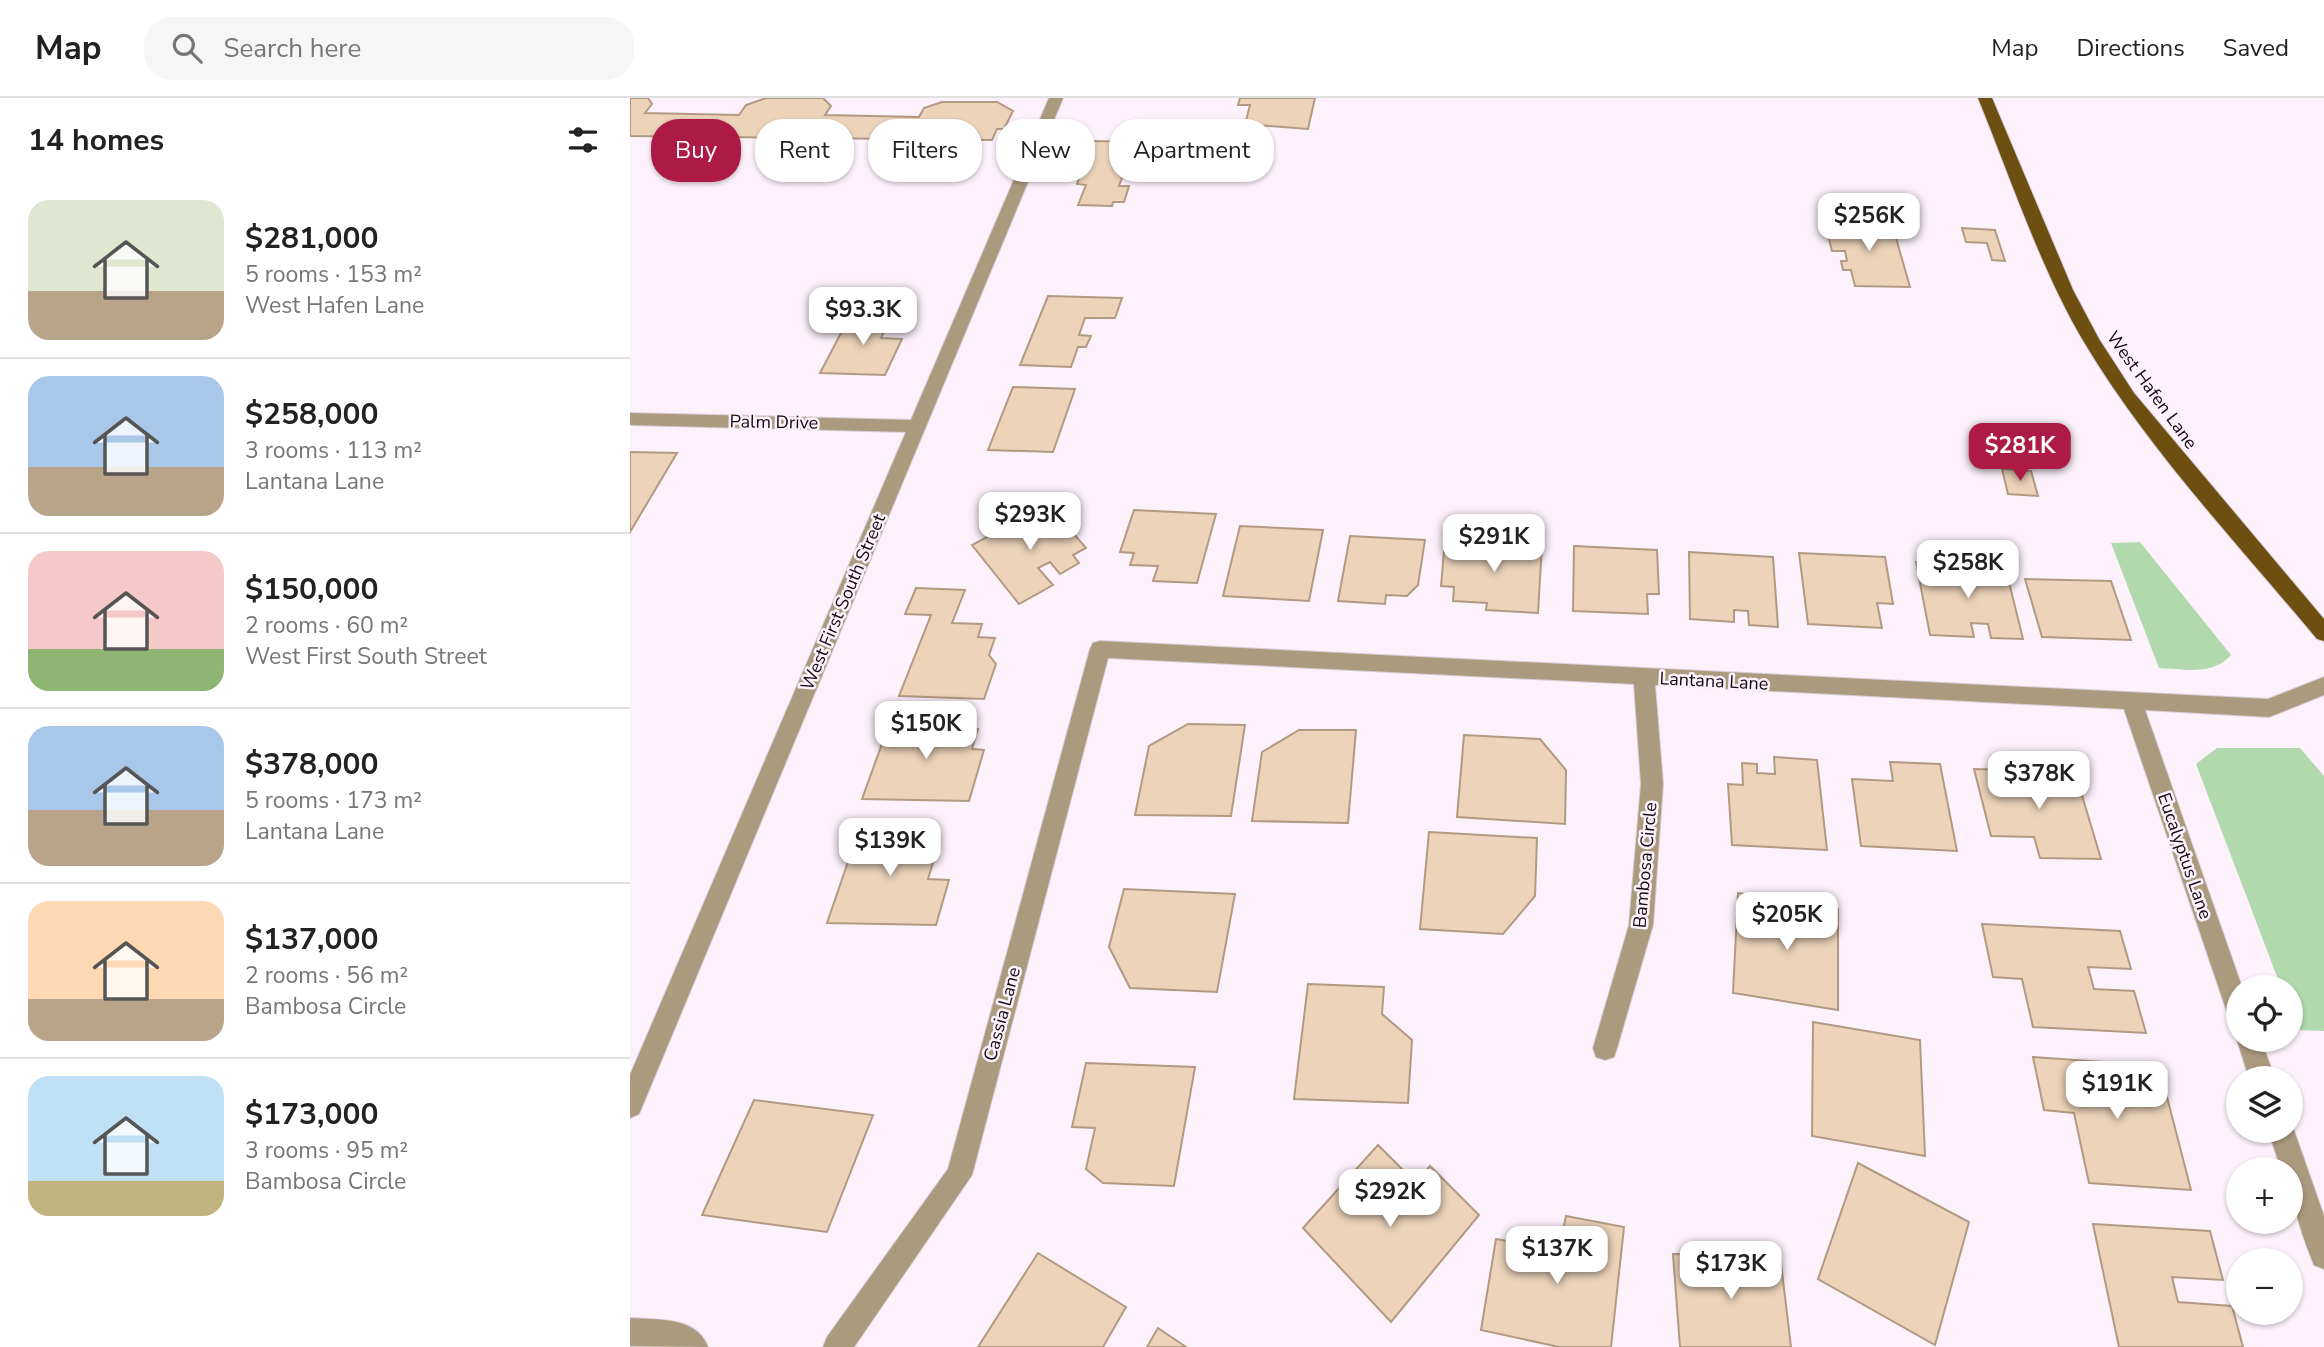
<!DOCTYPE html>
<html lang="en">
<head>
<meta charset="utf-8">
<style>
	:root { --surface:#fff; --page:#f6f6f6; --text:#222; --muted:#767676; --line:#e0e0e0; --accent:#ae1a46 }
	body { margin:0; font-family:"Nunito Sans",sans-serif; background:var(--page); color:var(--text); height:100vh; display:flex; flex-direction:column; font-size:26px; white-space:nowrap }
	* { box-sizing:border-box; margin:0 }
	p { font-size:23px; color:var(--muted) }
	.icon { flex:none; width:38px; height:38px; fill:none; stroke:currentColor; stroke-width:2; stroke-linecap:round; stroke-linejoin:round }
	.map { position:relative; flex:1; overflow:hidden }
	.sheet { display:flex; flex-direction:column; background:var(--surface); width:630px }
	.sheet>* { flex:none }
	.guide { position:absolute; left:21px; top:21px; width:665px; height:63px; display:flex; gap:14px }
	.fabs { position:absolute; left:1596px; top:877px; display:grid; gap:14px }
	.fabs a { display:grid; place-items:center; width:77px; height:77px; border-radius:50%; background:var(--surface); box-shadow:0 2px 5px #0004; font-size:35px }
	.price { position:absolute; translate:-50% -60px; padding:0 16px; border-radius:14px; background:#fff; color:#222; font-size:23px; line-height:46px; filter:drop-shadow(0 2px 4px #0008) }
	.price::after { content:''; position:absolute; left:50%; top:42px; width:21px; height:16px; margin-left:-10px; background:inherit; clip-path:polygon(0 0,100% 0,50% 100%) }
	.price.current { background:var(--accent); color:#fff }
	ul { padding:0; list-style:none }
	li { display:flex; align-items:center; gap:21px; height:175px; padding:0 28px }
	li+li { border-top:2px solid var(--line) }
	li span { display:grid; place-items:center; flex:none; width:196px; height:140px; border-radius:21px; color:#555 }
	li>.icon { margin-inline-start:auto }
	span .icon { width:84px; height:84px; fill:#fffc; stroke-width:1 }
	li b { font-size:30px }
	h2 { display:flex; justify-content:space-between; align-items:center; height:84px; padding:0 28px; font-size:30px }
	.chip { padding:0 24px; border-radius:28px; background:var(--surface); box-shadow:0 2px 5px #0004; font-size:24px; line-height:63px }
	.chip.current { background:var(--accent); color:#fff }
	header { display:flex; align-items:center; gap:42px; box-sizing:border-box; height:98px; padding:0 35px; background:var(--surface); border-bottom:2px solid var(--line) }
	header strong { font-size:33px }
	nav { display:flex; gap:38px; margin-inline-start:auto; font-size:24px }
	.search { width:490px; height:63px; background:var(--page); display:flex; align-items:center; gap:18px; box-sizing:border-box; padding:0 24px; border-radius:28px; color:var(--muted); font-size:26px }
	main { display:flex; flex:1; min-height:0 }
	.map>svg:first-child { display:block }
	.green { fill:#b2d9ae }
	.building { fill:#ecd3ba; stroke:#b29a82; stroke-width:2 }
	.lines { fill:none; stroke-linecap:round; stroke-linejoin:round }
	.minor-casing { stroke:#d8cdd7; stroke-width:2 }
	.major-casing { stroke:#d8cdd7; stroke-width:2 }
	.minor { fill:#ac9a7e; fill-rule:evenodd }
	.major { fill:#6d4f12; fill-rule:evenodd }
	.labels { text-anchor:middle; dominant-baseline:central; stroke-width:5; stroke-linejoin:round; paint-order:stroke }
	.street-label { font-size:18px; fill:#130a12; stroke:#fdf2fc }
</style>
</head>
<body>
<header>
<strong>Map</strong>
<div class="search"><svg class="icon" aria-label="search" viewBox="0 0 24 24"><circle cx="10" cy="10" r="6"/><path d="M15 15l6 6"/></svg>Search here</div>
<nav><a>Map</a><a>Directions</a><a>Saved</a></nav>
</header>
<main>
<section class="sheet">
<h2>14 homes<svg class="icon" aria-label="filters" viewBox="0 0 24 24"><path d="M4 7h16M4 17h16"/><circle cx="9" cy="7" r="2"/><circle cx="15" cy="17" r="2"/></svg></h2>
<ul>
<li><span style="background:linear-gradient(#dfe7d0 65%,#b9a48a 0)"><svg class="icon" aria-label="home" viewBox="0 0 24 24"><path d="M3 11l9-7 9 7M6 9v11h12V9"/></svg></span><div><b>$281,000</b><p>5 rooms · 153 m²</p><p>West Hafen Lane</p></div></li>
<li><span style="background:linear-gradient(#a9c7e8 65%,#b9a48a 0)"><svg class="icon" aria-label="home" viewBox="0 0 24 24"><path d="M3 11l9-7 9 7M6 9v11h12V9"/></svg></span><div><b>$258,000</b><p>3 rooms · 113 m²</p><p>Lantana Lane</p></div></li>
<li><span style="background:linear-gradient(#f6c9c9 70%,#8fb573 0)"><svg class="icon" aria-label="home" viewBox="0 0 24 24"><path d="M3 11l9-7 9 7M6 9v11h12V9"/></svg></span><div><b>$150,000</b><p>2 rooms · 60 m²</p><p>West First South Street</p></div></li>
<li><span style="background:linear-gradient(#a9c7e8 60%,#b9a48a 0)"><svg class="icon" aria-label="home" viewBox="0 0 24 24"><path d="M3 11l9-7 9 7M6 9v11h12V9"/></svg></span><div><b>$378,000</b><p>5 rooms · 173 m²</p><p>Lantana Lane</p></div></li>
<li><span style="background:linear-gradient(#ffd9b3 70%,#b9a48a 0)"><svg class="icon" aria-label="home" viewBox="0 0 24 24"><path d="M3 11l9-7 9 7M6 9v11h12V9"/></svg></span><div><b>$137,000</b><p>2 rooms · 56 m²</p><p>Bambosa Circle</p></div></li>
<li><span style="background:linear-gradient(#bfe0f5 75%,#c2b280 0)"><svg class="icon" aria-label="home" viewBox="0 0 24 24"><path d="M3 11l9-7 9 7M6 9v11h12V9"/></svg></span><div><b>$173,000</b><p>3 rooms · 95 m²</p><p>Bambosa Circle</p></div></li>
</ul>
</section>
<div class="map">
<svg width="1694" height="1249" viewBox="0 0 1694 1249">
	<rect width="100%" height="100%" fill="#fdf2fc"/>
	<g class="green">
		<path d="M1510 444 1601 557C1583 578 1554 571 1529 570L1481 445Z"/>
		<path d="M1587 650H1670L1694 678V933L1667 932 1661 914V889H1651L1566 666Z"/>
	</g>
	<g class="building">
		<path d="M0 0H18L22 6 15 15 109 17 116 7 136 0H193L201 8 195 17 289 19 294 10 312 4H367L383 13 374 31H367L362 42 0 38Z"/>
		<path d="M610 0H685L678 31 615 26 620 7H608Z"/>
		<path d="M458 43 527 44 520 66 510 65 506 77H493L489 88H499L494 104H483L482 108 448 107 456 87 447 86 451 75 458 73 460 65H449Z"/>
		<path d="M1195 124 1262 126 1280 189 1225 188 1221 172H1213L1211 163H1217L1215 153H1202Z"/>
		<path d="M1332 130 1365 132 1375 163 1362 162 1357 145 1336 144Z"/>
		<path d="M418 198 492 200 485 220H455L449 237 461 238 456 249H448L441 269 390 267Z"/>
		<path d="M221 216 262 217 251 240 272 241 255 277 190 275Z"/>
		<path d="M383 289 445 291 423 354 358 352Z"/>
		<path d="M0 354 47 355 0 434Z"/>
		<path d="M1372 371 1401 373 1408 398 1378 396Z"/>
		<path d="M418 406 456 450 443 457 449 465 430 476 420 464 408 470 423 487 389 506 342 447Z"/>
		<path d="M504 412 586 416 567 485 523 483 528 468 500 467 504 455 490 454Z"/>
		<path d="M610 428 693 432 679 503 593 498Z"/>
		<path d="M720 438 795 442 788 487 777 498 756 497 755 506 708 503Z"/>
		<path d="M815 442 912 447 908 515 856 512 857 505 823 503 824 489 811 488Z"/>
		<path d="M944 448 1027 452 1029 496H1017L1018 516 943 513Z"/>
		<path d="M1059 454 1143 459 1148 529 1119 527 1118 513 1104 512V524L1060 521Z"/>
		<path d="M1169 455 1255 459 1263 506 1247 505 1252 530 1178 526Z"/>
		<path d="M1286 464 1375 468 1393 541 1361 540 1358 526 1341 525 1344 539 1300 537Z"/>
		<path d="M1395 481 1481 483 1501 542 1412 539Z"/>
		<path d="M286 490 335 492 322 525 352 526 348 539 365 540 359 557 366 566 354 601 269 598 301 517 275 516Z"/>
		<path d="M262 618 338 619 335 630 348 631 342 651 354 652 339 703 232 701Z"/>
		<path d="M558 626 615 627 601 718 505 717 519 648Z"/>
		<path d="M669 632H726L718 725 622 723 632 654Z"/>
		<path d="M834 637 910 641 936 672 935 726 827 719Z"/>
		<path d="M1144 659 1187 662 1197 752 1102 747 1098 686 1113 687 1112 665 1127 666V675L1145 676Z"/>
		<path d="M1260 664 1310 666 1327 753 1231 748 1222 681 1263 683Z"/>
		<path d="M1344 671 1445 674 1471 761 1410 760 1404 739 1361 738Z"/>
		<path d="M231 726 301 727 296 742H310L298 781 319 782 306 827 197 825Z"/>
		<path d="M799 734 907 740 905 798 873 836 790 831Z"/>
		<path d="M494 791 605 796 587 894 500 890 479 849Z"/>
		<path d="M1108 795 1208 811V912L1103 895Z"/>
		<path d="M1352 826 1490 833 1501 871 1458 869 1464 891 1504 893 1516 935 1403 929 1392 881 1363 879Z"/>
		<path d="M678 886 754 889 752 916 782 942 778 1005 664 1001Z"/>
		<path d="M1183 924 1290 942 1295 1058 1182 1038Z"/>
		<path d="M1403 959 1529 968 1561 1092 1459 1085 1444 1015 1414 1012Z"/>
		<path d="M456 965 565 969 544 1088 473 1085 456 1071 465 1030 442 1029Z"/>
		<path d="M124 1002 243 1017 197 1134 72 1117Z"/>
		<path d="M748 1047 786 1085 800 1068 849 1117 761 1224 673 1130Z"/>
		<path d="M1228 1065 1339 1124 1305 1247 1188 1181Z"/>
		<path d="M936 1118 994 1129 981 1249H929L851 1232 866 1141 893 1146 895 1130 932 1137Z"/>
		<path d="M1463 1126 1580 1133 1593 1182 1542 1179 1548 1204 1602 1208 1613 1249H1489Z"/>
		<path d="M408 1155 496 1209 473 1249H348Z"/>
		<path d="M1043 1156 1150 1157 1161 1249H1050Z"/>
		<path d="M528 1230 556 1249H517Z"/>
	</g>
	<g class="lines">
		<defs>
			<g id="minor">
				<path d="M419 0H433L9 1016 0 1020V977L276 334 0 327V315L281 322Z"/>
				<path d="M470 543 1638 601 1694 579V597L1639 619 1515 612 1612 889H1608V923L1599 920 1596 911 1494 611 1025 587 1033 686 1023 827 987 950 984 959 975 962 966 959 963 950 999 827 1011 686 1004 586 478 560 342 1077 224 1249H193L197 1239 318 1071 460 551 463 545Z"/>
				<path d="M1608 938V942H1631L1645 980H1619L1607 942Z"/>
				<path d="M1661 1024 1694 1118V1171L1684 1167C1671 1134 1661 1106 1661 1071H1651L1638 1032H1661Z"/>
				<path d="M0 1220C28 1222 66 1218 78 1249L0 1248Z"/>
			</g>
			<path id="major" d="M1348 0H1362L1443 192 1469 241 1504 295 1694 521V543L1687 541C1607 445 1518 351 1454 244 1411 172 1380 78 1348 0Z"/>
		</defs>
		<use href="#minor" class="minor-casing"/>
		<use href="#major" class="major-casing"/>
		<use href="#minor" class="minor"/>
		<use href="#major" class="major"/>
	</g>
	<g class="labels">
		<g class="street-label">
			<text transform="translate(1522 292) rotate(54)">West Hafen Lane</text>
			<text transform="translate(144 324) rotate(1)">Palm Drive</text>
			<text transform="translate(213 504) rotate(-67)">West First South Street</text>
			<text transform="translate(1084 583) rotate(3)">Lantana Lane</text>
			<text transform="translate(1555 758) rotate(71)">Eucalyptus Lane</text>
			<text transform="translate(1015 767) rotate(-85)">Bambosa Circle</text>
			<text transform="translate(372 916) rotate(-75)">Cassia Lane</text>
		</g>
	</g>
</svg>
<div class="fabs">
<a><svg class="icon" aria-label="locate" viewBox="0 0 24 24"><circle cx="12" cy="12" r="6"/><path d="M12 2v4M12 18v4M2 12h4M18 12h4"/></svg></a>
<a><svg class="icon" aria-label="layers" viewBox="0 0 24 24"><path d="M12 4l9 5-9 5-9-5zM3 14l9 5 9-5"/></svg></a>
<a>+</a>
<a>−</a>
</div>
<b class="price" style="left:1239px;top:155px">$256K</b>
<b class="price" style="left:233px;top:249px">$93.3K</b>
<b class="price current" style="left:1390px;top:385px">$281K</b>
<b class="price" style="left:400px;top:454px">$293K</b>
<b class="price" style="left:864px;top:476px">$291K</b>
<b class="price" style="left:1338px;top:502px">$258K</b>
<b class="price" style="left:296px;top:663px">$150K</b>
<b class="price" style="left:1409px;top:713px">$378K</b>
<b class="price" style="left:260px;top:780px">$139K</b>
<b class="price" style="left:1157px;top:854px">$205K</b>
<b class="price" style="left:1487px;top:1023px">$191K</b>
<b class="price" style="left:760px;top:1131px">$292K</b>
<b class="price" style="left:927px;top:1188px">$137K</b>
<b class="price" style="left:1101px;top:1203px">$173K</b>
<div class="guide">
<a class="chip current">Buy</a>
<a class="chip">Rent</a>
<a class="chip">Filters</a>
<a class="chip">New</a>
<a class="chip">Apartment</a>
</div>
</div>
</main>
</body>
</html>
